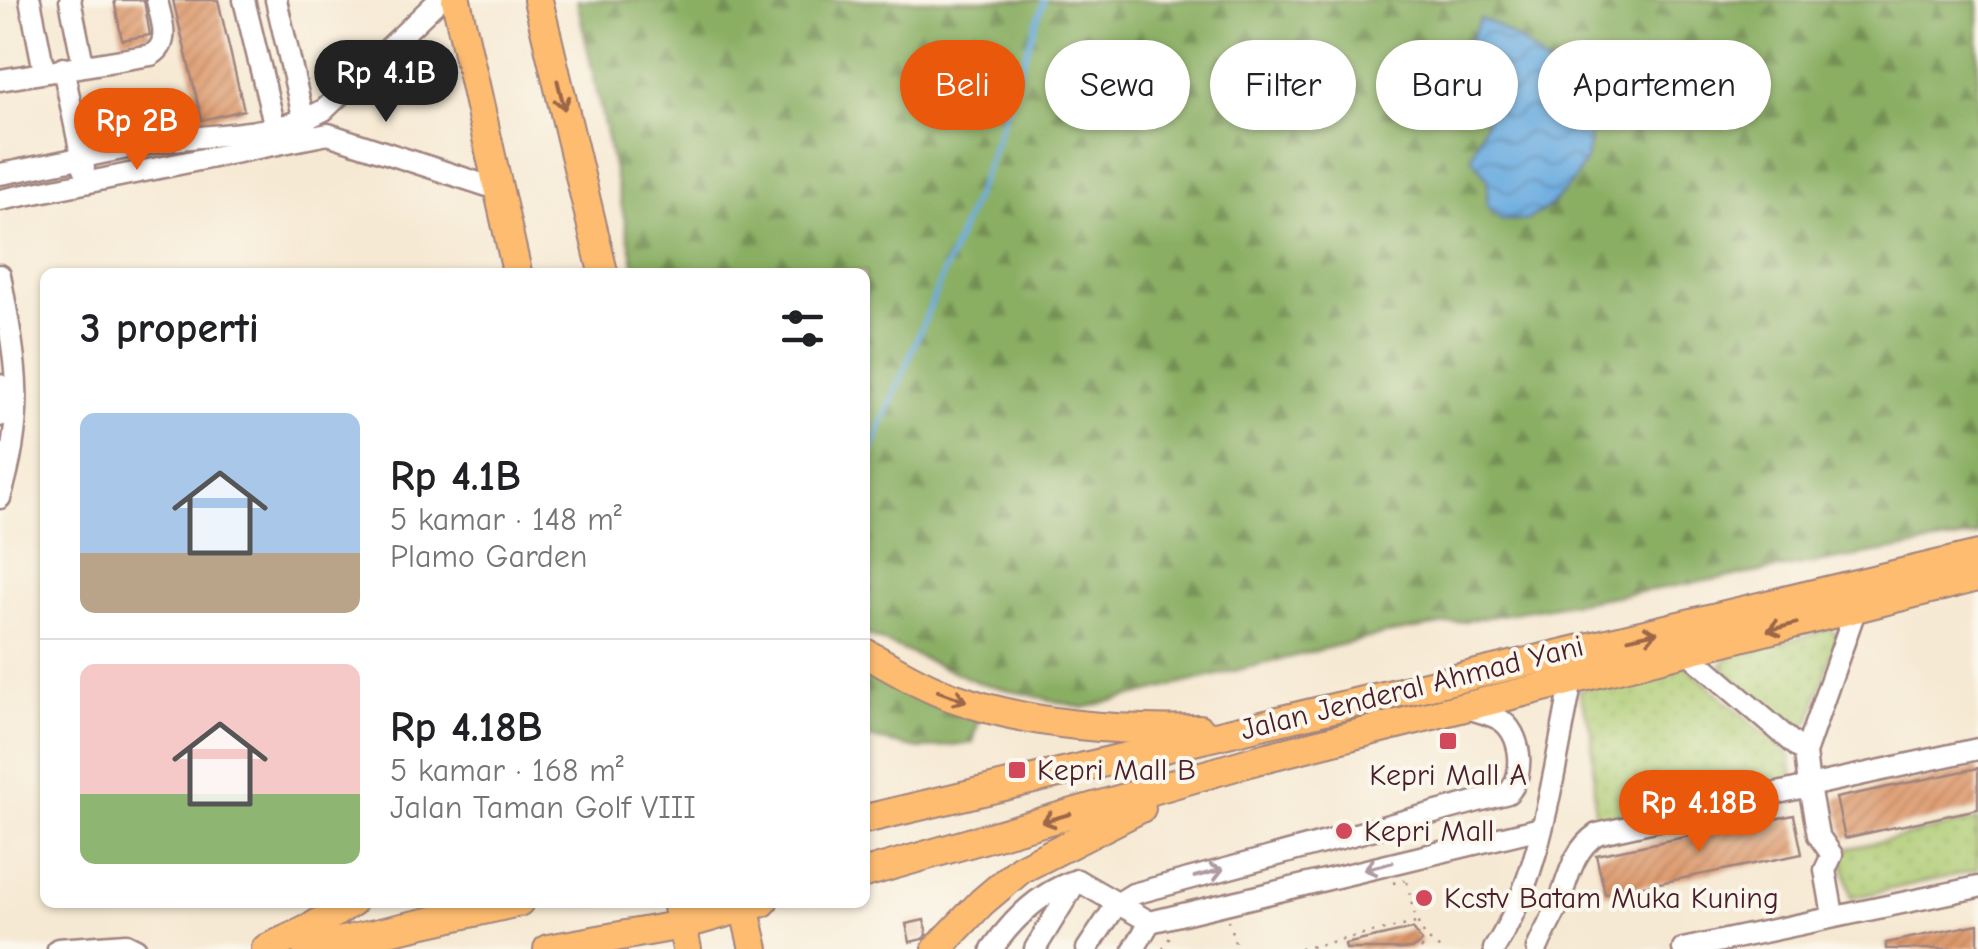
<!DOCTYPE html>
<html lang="id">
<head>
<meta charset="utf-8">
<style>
	:root { --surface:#fff; --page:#f6f6f6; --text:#202124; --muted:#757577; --line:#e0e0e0; --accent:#ea580c }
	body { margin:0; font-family:"Comic Neue",sans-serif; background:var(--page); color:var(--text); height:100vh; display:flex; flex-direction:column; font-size:38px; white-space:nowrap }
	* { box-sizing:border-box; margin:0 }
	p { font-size:32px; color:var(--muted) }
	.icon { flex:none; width:55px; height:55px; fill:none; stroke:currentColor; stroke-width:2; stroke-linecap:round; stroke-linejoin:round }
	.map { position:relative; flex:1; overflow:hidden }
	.side { position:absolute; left:40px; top:268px; width:830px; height:640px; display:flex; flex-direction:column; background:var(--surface); border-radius:15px; box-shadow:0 2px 8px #0004 }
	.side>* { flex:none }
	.top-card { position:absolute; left:900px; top:40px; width:928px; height:90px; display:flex; gap:20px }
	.price { position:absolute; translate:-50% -85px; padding:0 22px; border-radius:35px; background:var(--accent); color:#fff; font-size:32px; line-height:65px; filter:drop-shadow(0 2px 5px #0008) }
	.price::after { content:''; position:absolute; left:50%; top:60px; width:30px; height:22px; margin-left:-15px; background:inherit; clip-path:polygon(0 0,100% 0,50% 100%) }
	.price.current { background:#222; color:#fff }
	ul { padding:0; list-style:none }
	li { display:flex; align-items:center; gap:30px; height:250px; padding:0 40px }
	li+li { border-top:2px solid var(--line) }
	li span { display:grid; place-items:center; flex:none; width:280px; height:200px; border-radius:15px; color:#555 }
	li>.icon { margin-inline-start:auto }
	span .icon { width:120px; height:120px; fill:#fffc; stroke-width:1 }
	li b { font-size:42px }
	h2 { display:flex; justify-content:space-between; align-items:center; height:120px; padding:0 40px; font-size:42px }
	.chip { padding:0 35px; border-radius:45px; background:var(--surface); box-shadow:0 2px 8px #0004; font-size:35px; line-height:90px }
	.chip.current { background:var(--accent); color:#fff }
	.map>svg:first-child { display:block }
	.forest { fill:url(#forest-firs); stroke:#6a6748; stroke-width:2.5 }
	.park { fill:url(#park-dots); stroke:#7c754e; stroke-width:2.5 }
	.water { fill:url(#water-waves); stroke:#5c6686; stroke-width:2.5 }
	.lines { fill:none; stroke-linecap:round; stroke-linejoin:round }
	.stream { stroke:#6dade0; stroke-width:5 }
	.building { fill:url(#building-hatch) }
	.minor-casing { stroke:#a0847f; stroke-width:25 }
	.highway-casing { stroke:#a0847f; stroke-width:32 }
	.path { stroke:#a0847f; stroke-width:2.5; stroke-dasharray:2.5 8; stroke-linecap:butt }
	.minor { stroke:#fff; stroke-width:20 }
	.highway { stroke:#fdbc6f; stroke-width:28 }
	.oneway { stroke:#9b664a }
	.oneway2 { stroke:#ae9aa0 }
	.poi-dot { fill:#d1495b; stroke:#fbf7ec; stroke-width:4 }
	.labels { text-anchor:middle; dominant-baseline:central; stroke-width:8; stroke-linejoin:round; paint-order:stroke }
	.street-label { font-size:30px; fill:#4a1f2b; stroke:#fbf7ec }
	.poi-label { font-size:30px; fill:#4a1f2b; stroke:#fbf7ec; text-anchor:start }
</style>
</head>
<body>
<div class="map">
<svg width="1978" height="949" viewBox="0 0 1978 949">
	<defs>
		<pattern id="forest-firs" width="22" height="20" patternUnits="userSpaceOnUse" patternTransform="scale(2.5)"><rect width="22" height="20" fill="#8aaf64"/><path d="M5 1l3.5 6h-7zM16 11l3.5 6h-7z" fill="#738e53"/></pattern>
		<pattern id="park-dots" width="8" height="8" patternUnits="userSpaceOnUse" patternTransform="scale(2.5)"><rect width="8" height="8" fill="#adcb72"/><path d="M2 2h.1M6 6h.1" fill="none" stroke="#96ae63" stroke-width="1.8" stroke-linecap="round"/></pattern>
		<pattern id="water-waves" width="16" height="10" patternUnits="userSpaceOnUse" patternTransform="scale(2.5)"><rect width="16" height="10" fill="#6dade0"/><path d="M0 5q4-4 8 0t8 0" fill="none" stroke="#5c8cb6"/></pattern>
		<pattern id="building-hatch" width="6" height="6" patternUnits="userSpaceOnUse" patternTransform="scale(2.5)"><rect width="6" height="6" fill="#dd9769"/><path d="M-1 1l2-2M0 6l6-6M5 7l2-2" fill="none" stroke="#b57b57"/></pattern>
	</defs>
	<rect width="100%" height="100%" fill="#fbf7ec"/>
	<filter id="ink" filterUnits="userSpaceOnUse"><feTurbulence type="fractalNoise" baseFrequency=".01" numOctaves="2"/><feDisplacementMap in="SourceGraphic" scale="20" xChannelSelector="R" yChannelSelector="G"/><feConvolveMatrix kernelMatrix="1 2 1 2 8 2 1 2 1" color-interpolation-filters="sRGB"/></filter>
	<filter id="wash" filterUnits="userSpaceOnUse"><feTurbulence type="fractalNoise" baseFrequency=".0048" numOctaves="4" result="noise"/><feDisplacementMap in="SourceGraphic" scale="40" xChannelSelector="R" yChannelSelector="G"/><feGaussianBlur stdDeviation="2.25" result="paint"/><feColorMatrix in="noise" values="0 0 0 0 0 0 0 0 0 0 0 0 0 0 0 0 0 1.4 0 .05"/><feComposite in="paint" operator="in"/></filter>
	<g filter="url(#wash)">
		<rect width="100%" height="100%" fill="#f6e9d3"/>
		<g class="forest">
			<path d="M577 0H1978V536L1385 634 1083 708 977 682 865 634V272H636Z"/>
			<path d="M865 670 907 693 979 719 973 743 919 749 865 737Z"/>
		</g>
		<g class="park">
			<path d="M1830 629 1837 635 1811 720 1799 728H1786L1729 677 1722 665 1727 658Z"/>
			<path d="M1680 661 1790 755 1793 779 1595 821 1592 734 1579 690Z"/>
			<path d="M1978 820V870L1851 898 1841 850Z"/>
		</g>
		<path class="water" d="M1480 19 1494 24 1524 44 1566 82 1590 140 1585 162 1572 183 1547 209 1525 220H1502L1487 206 1488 179 1471 157 1491 107C1485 103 1478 97 1471 94 1445 80 1412 89 1417 49L1425 48 1440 68 1454 62 1455 52 1466 50Z"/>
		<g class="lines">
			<path class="stream" d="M865 467 987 166 1044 0"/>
		</g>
		<g id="blocks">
			<g class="building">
				<path d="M114 0H144L150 35 122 40Z"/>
				<path d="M173 0H218L244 110 202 120Z"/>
				<path d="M1978 768V809L1845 838 1836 798Z"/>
				<path d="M1794 815 1802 854 1605 894 1596 855Z"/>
				<path d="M924 920 927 934 923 939 910 942 906 924Z"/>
				<path d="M1978 924V949H1886V943Z"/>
				<path d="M1413 929 1422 942 1411 949H1346L1345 944Z"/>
			</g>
		</g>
	</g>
	<g filter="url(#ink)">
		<use href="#blocks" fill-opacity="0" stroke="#a0847f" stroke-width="2.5"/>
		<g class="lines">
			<defs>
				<g id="minor">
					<path d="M30 0 44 71"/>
					<path d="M70 0 83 64"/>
					<path d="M244 0 277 136"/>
					<path d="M276 0 306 129"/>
					<path d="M63 68 84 168"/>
					<path d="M0 80 151 55C172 43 161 20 157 0"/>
					<path d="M0 174C55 164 111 150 166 141 218 133 278 136 324 110L439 0"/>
					<path d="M0 200 328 134 497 189"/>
					<path d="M0 275C16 363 27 410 0 498"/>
					<path d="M0 385V416"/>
					<path d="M1686 651 1805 753"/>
					<path d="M1833 915 1825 870 1832 855 1818 835 1809 786 1978 749"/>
					<path d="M58 949 126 944 136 949"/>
					<path d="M992 949C1013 919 1042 891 1077 880L1150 922"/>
					<path d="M1035 949 1077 880"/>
					<path d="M1087 949 1117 904 1133 894 1508 793C1526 775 1522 732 1499 719 1489 714 1477 711 1467 708"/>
					<path d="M1134 949 1150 922 1541 828"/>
					<path d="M1494 949C1544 871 1553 769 1572 681"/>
					<path d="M1537 949C1542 936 1549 924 1555 912 1568 884 1570 852 1597 834L1809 786 1805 753 1856 608"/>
					<path d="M1683 949 1978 887"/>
				</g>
				<g id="highway">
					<path d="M456 0 517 272"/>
					<path d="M538 0 603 272"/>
					<path d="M865 653C894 669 923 687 955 698 1033 726 1117 731 1199 729"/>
					<path d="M865 819 1978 555"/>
					<path d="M865 873 1267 757 1978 577"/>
					<path d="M677 902 687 949"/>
					<path d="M743 902 754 949"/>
					<path d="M266 949 309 929 352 902"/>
					<path d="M307 949 519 902"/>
					<path d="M548 949 682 925 763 902"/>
					<path d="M937 949 982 902 1021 869 1141 808"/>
				</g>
			</defs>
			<use href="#minor" class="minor-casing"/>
			<use href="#highway" class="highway-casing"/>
			<g class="path">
				<path d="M1407 882C1413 909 1416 935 1441 949"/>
				<path d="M1393 883 1406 880"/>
				<path d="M1228 920 1237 949"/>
				<path d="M1163 949 1172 934"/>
				<path d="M1300 949 1416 923"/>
				<path d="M1421 949 1429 944"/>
			</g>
			<use href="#minor" class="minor"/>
			<use href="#highway" class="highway"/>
		</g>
		<defs><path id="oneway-shaft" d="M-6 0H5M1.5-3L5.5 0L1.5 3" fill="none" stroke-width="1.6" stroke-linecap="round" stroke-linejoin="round" transform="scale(2.5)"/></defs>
		<g class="oneway">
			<use href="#oneway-shaft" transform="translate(561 95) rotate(76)"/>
			<use href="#oneway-shaft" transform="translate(1782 627) rotate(166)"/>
			<use href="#oneway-shaft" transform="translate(1643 635) rotate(-13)"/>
			<use href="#oneway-shaft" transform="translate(952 696) rotate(20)"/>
			<use href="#oneway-shaft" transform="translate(1056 818) rotate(164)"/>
		</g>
		<g class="oneway2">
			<use href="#oneway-shaft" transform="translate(1378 866) rotate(166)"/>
			<use href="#oneway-shaft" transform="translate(1209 873) rotate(-15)"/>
		</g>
	</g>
	<g class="poi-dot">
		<rect x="1438" y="731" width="20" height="20" rx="5"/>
		<rect x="1007" y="760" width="20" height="20" rx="5"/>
		<circle cx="1344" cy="831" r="10"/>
		<circle cx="1424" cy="898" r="10"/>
	</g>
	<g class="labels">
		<g class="street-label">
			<text transform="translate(1412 688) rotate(-14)">Jalan Jenderal Ahmad Yani</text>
		</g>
		<g class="poi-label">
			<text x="1037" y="770">Kepri Mall B</text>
			<text x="1448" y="775" text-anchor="middle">Kepri Mall A</text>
			<text x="1364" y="831">Kepri Mall</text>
			<text x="1444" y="898">Kcstv Batam Muka Kuning</text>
		</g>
	</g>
</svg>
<b class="price current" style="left:386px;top:125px">Rp 4.1B</b>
<b class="price" style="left:137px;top:173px">Rp 2B</b>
<b class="price" style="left:1699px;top:855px">Rp 4.18B</b>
<div class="top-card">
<a class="chip current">Beli</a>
<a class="chip">Sewa</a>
<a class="chip">Filter</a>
<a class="chip">Baru</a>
<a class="chip">Apartemen</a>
</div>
<section class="side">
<h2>3 properti<svg class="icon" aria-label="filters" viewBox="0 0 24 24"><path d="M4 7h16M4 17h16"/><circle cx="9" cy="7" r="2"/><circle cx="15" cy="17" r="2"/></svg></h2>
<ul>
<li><span style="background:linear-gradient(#a9c7e8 70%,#b9a48a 0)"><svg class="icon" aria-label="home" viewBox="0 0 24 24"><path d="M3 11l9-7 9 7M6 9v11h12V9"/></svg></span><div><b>Rp 4.1B</b><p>5 kamar · 148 m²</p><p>Plamo Garden</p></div></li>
<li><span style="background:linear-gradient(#f6c9c9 65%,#8fb573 0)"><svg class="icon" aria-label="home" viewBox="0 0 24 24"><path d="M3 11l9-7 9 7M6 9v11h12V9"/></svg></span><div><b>Rp 4.18B</b><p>5 kamar · 168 m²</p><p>Jalan Taman Golf VIII</p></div></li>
</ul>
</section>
</div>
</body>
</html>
